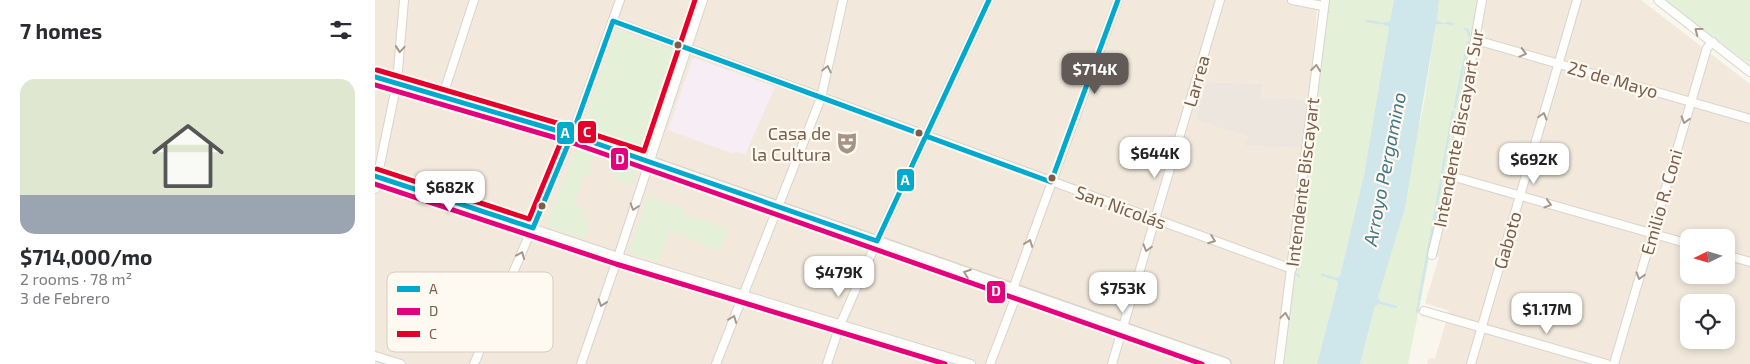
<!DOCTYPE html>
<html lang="en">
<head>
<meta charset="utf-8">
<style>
	:root { --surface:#fff; --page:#f7f7f7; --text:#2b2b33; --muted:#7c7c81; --line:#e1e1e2; --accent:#625a57 }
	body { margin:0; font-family:"Exo 2",sans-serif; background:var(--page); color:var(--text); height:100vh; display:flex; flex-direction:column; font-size:19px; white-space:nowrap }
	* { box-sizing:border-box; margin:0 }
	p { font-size:16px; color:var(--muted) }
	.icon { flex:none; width:28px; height:28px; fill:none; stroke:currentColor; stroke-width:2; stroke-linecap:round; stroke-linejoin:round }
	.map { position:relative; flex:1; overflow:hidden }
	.drawer { display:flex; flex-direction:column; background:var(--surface); width:375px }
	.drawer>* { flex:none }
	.needle { width:32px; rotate:265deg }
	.controls { position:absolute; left:1305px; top:229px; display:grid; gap:10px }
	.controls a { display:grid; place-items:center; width:55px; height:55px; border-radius:10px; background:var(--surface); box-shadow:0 2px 8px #0003; font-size:25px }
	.price { position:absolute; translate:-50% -42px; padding:0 11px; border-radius:10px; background:#fff; color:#222; font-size:16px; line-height:32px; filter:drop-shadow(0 1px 2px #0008) }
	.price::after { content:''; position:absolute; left:50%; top:30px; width:15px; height:11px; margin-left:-8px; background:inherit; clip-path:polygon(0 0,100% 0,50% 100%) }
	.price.active { background:var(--accent); color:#fff }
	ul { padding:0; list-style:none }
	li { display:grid; align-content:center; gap:10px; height:265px; padding:0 20px }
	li+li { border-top:1px solid var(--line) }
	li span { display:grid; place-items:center; height:155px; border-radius:15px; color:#555 }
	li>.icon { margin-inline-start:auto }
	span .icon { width:90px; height:90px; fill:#fffc; stroke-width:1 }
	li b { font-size:21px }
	h2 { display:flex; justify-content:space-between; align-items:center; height:60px; padding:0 20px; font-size:21px }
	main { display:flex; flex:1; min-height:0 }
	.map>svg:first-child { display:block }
	.residential { fill:#f2e9dc; fill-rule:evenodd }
	.industrial { fill:#ece6df }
	.education { fill:#f6edf5 }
	.green { fill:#e5f0d9 }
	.water { fill:#cfe7ea }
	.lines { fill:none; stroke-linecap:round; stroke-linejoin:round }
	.stream { stroke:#cfe7ea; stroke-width:2.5 }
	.street-casing { stroke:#d9d3cc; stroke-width:10 }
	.secondary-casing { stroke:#dad3cc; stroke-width:14 }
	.street { stroke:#fefefc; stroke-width:8 }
	.secondary { stroke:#fefefc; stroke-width:11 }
	.bus-1-casing { stroke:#fffaf1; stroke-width:9 }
	.bus-2-casing { stroke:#fffaf1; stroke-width:9 }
	.bus-3-casing { stroke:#fffaf1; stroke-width:9 }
	.bus-1 { stroke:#00a9ce; stroke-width:5 }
	.bus-2 { stroke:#e5007d; stroke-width:5 }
	.bus-3 { stroke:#e4002b; stroke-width:5 }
	.oneway { stroke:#a89689 }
	.bus-dot { fill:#7a5e4b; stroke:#fffaf1; stroke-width:2 }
	.labels { text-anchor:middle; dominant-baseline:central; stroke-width:4.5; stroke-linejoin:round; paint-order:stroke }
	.street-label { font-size:18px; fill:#7a5e4b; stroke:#fffaf1 }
	.poi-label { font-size:18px; fill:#7a5e4b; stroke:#fffaf1; text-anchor:end }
	.water-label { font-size:19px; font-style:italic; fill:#417786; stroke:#fffaf1 }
	.key { fill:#fffaf1; stroke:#d7cbbf; stroke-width:1 }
	.key-label { font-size:14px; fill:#7a5e4b }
	.line-badge { stroke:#fffaf1; stroke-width:2 }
	.badge-label { font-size:14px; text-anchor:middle; font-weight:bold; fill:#fff }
</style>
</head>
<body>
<main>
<section class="drawer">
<h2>7 homes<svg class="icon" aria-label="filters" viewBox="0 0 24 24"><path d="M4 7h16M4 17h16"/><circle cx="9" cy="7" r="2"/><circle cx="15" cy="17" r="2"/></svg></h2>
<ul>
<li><span style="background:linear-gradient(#dfe7d0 75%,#9aa5b1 0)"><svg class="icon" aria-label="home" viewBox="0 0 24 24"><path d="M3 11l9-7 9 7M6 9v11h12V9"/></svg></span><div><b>$714,000/mo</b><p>2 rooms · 78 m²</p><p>3 de Febrero</p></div></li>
</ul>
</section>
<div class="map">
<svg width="1375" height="364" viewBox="0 0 1375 364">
	<rect width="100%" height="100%" fill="#f9f6ee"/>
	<g class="residential">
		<path d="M0 0H943L934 100 885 97 888 84 832 82 820 120 873 137 871 146 927 148 900 364H0Z"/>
		<path d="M1110 0H1266L1375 84V364H1052L1054 358 1060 359 1074 311 1050 303 1064 257 1060 255 1084 167 1085 143 1101 50 1107 46 1110 32 1106 27ZM1314 238H1351V275H1314ZM1314 302H1351V340H1314Z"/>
	</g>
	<path class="industrial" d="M832 82 888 84 885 97 934 100 927 148 870 146 873 137 820 120Z"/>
	<path class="education" d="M320 58 400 87 370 155 361 151 359 154 293 130 317 60Z"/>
	<g class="green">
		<path d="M954 0H1019L1015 21 1005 23 1014 27 989 174 965 276 958 280 963 282 962 287 942 364H907L929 212 927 208 930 204 935 133 943 92Z"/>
		<path d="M1064 0H1103L1084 108 1033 364H985L1000 305 1006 303 1003 297 1048 109 1061 24 1071 22 1062 21Z"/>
		<path d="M1290 0H1375V65Z"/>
		<path d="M242 30 294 49 295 46 301 48 304 54 302 62 298 61 271 139 275 141 272 149 268 152 258 149 259 145 212 129 211 132 204 126V120L209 121Z"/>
		<path d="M204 148 219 154 213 177 209 176 199 204 208 208 205 217 215 220 209 239 174 227 172 223 201 149Z"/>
		<path d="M246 162 260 167 263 171 258 185 243 180 241 176Z"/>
		<path d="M273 196 309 209 308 213 353 229 345 250 294 232 284 262 254 252Z"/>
	</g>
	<path class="water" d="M1019 0H1064L1062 20 1071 24H1061L1030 208 1003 297 1006 303 1000 306 985 364H942L962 287 963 282 958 279 965 276 989 174 1014 27 1004 23 1015 21Z"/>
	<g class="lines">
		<g class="stream">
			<path d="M952 12H954"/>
			<path d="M992 21 1004 23"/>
			<path d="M1071 23 1078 24"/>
			<path d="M1090 29 1093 30 1094 36"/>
			<path d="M1080 107 1093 42"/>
			<path d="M1067 173 1078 112"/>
			<path d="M922 265 925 268"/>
			<path d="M921 274 924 276"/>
			<path d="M947 275 958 278"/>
			<path d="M1044 300 1067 176"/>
			<path d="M1006 303 1021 307"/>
			<path d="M1042 312 1044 303"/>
		</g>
		<defs>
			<g id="street">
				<path d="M917 0 948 6"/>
				<path d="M1283 0 1375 72"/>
				<path d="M238 21 917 269"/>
				<path d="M1101 40 1375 119"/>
				<path d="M68 95 99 0"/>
				<path d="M0 176 243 257 596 364"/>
				<path d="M1076 176 1314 244"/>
				<path d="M0 189 22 82 29 0"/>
				<path d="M1057 255 1076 176 1107 0"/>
				<path d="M1351 255 1375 262"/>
				<path d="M638 289 743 0"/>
				<path d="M1049 311 1232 364"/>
				<path d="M0 356 26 364"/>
				<path d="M99 364 197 135 245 0"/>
				<path d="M206 364 243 257 328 0"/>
				<path d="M341 364 446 98 468 0"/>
				<path d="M452 364 465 325 502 241 614 0"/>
				<path d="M615 364 643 291"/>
				<path d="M737 364 845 0"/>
				<path d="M904 364 950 0"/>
				<path d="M1096 364 1202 0"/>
				<path d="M1239 364 1332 48 1338 42"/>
			</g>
			<path id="secondary" d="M0 77 197 135 850 364"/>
		</defs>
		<use href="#street" class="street-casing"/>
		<use href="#secondary" class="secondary-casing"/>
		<use href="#street" class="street"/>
		<use href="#secondary" class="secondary"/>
		<defs>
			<g id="bus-1">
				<path d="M0 77 197 135 502 241 614 0"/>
				<path d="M0 176 158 228 197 135 238 21 676 182 743 0"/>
			</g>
			<g id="bus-2">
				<path d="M0 85 195 142 827 364"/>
				<path d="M0 184 241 264 570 364"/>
			</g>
			<g id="bus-3">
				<path d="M2 70 199 128 269 151 320 0"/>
				<path d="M2 169 154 219 190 132"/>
			</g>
		</defs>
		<use href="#bus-1" class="bus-1-casing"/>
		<use href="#bus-2" class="bus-2-casing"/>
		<use href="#bus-3" class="bus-3-casing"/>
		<use href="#bus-1" class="bus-1"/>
		<use href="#bus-2" class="bus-2"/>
		<use href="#bus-3" class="bus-3"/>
	</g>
	<defs><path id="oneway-chevron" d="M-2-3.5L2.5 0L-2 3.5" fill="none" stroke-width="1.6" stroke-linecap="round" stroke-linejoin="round" transform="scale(1.25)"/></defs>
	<g class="oneway">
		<use href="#oneway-chevron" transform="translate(1323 31) rotate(-143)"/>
		<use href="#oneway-chevron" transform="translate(25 49) rotate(95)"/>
		<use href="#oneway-chevron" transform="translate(1148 53) rotate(15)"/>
		<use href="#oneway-chevron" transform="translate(941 68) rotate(-83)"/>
		<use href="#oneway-chevron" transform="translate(452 69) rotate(-77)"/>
		<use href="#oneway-chevron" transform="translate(1168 116) rotate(-74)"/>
		<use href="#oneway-chevron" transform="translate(1310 120) rotate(106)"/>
		<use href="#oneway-chevron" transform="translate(1173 204) rotate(16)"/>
		<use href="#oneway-chevron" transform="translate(259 207) rotate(108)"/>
		<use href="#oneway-chevron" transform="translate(837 240) rotate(20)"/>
		<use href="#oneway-chevron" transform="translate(654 243) rotate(-70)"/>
		<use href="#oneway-chevron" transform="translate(772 248) rotate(106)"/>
		<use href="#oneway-chevron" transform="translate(146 255) rotate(-67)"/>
		<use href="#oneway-chevron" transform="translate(592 273) rotate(-160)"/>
		<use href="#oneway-chevron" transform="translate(1265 276) rotate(106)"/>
		<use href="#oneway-chevron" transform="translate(227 303) rotate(109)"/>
		<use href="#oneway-chevron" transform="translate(910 316) rotate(-82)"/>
		<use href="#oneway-chevron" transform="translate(358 319) rotate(-69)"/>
	</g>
	<defs>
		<symbol id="theatre-bare" viewBox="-9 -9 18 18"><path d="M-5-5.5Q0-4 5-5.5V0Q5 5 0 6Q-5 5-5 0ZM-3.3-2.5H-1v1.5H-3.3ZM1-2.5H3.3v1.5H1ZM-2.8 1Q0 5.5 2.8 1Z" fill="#a69384" stroke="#fffaf1" stroke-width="2.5" paint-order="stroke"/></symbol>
	</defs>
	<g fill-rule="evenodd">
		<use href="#theatre-bare" x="456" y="127" width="32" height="32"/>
	</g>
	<g class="bus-dot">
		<circle cx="303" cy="45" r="4.5"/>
		<circle cx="544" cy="133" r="4.5"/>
		<circle cx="677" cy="178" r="4.5"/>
		<circle cx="167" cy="206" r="4.5"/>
	</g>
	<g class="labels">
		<g class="street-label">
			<text transform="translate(1238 79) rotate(16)">25 de Mayo</text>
			<text transform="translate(821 81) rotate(-74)">Larrea</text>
			<text transform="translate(1083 128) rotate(-79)">Intendente Biscayart Sur</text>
			<text transform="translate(927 182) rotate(-83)">Intendente Biscayart</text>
			<text transform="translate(1286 202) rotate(-74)">Emilio R. Coni</text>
			<text transform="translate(746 207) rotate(20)">San Nicolás</text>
			<text transform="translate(1132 240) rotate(-74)">Gaboto</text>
		</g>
		<g class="poi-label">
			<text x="456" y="133">Casa de<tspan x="456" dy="21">la Cultura</tspan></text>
		</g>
		<g class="water-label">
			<text transform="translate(1009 169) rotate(-79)">Arroyo Pergamino</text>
		</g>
	</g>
	<rect x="12" y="272" width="166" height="80" rx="8" class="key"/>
	<rect x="22" y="286" width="23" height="6" fill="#00a9ce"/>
	<rect x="22" y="308" width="23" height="7" fill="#e5007d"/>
	<rect x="22" y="331" width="23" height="6" fill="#e4002b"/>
	<g class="key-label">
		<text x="54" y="294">A</text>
		<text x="54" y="316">D</text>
		<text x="54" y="339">C</text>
	</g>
	<g class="line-badge">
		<rect x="202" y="120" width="20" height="24" rx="5" fill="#e4002b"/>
		<rect x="181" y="121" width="19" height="24" rx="5" fill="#00a9ce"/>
		<rect x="235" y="147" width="19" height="24" rx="5" fill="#e5007d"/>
		<rect x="521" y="168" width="19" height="24" rx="5" fill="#00a9ce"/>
		<rect x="611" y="280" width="20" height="24" rx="5" fill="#e5007d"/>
	</g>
	<g class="badge-label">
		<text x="212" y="137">C</text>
		<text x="190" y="138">A</text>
		<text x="245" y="164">D</text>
		<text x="530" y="185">A</text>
		<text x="621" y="296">D</text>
	</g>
</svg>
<div class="controls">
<a><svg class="needle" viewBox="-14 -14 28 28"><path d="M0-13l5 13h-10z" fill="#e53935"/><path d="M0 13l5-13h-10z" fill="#7c7c81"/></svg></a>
<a><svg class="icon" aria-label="locate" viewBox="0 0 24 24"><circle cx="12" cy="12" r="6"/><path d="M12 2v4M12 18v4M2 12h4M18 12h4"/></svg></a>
</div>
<b class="price active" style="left:720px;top:95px">$714K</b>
<b class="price" style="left:780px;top:179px">$644K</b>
<b class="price" style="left:1159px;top:185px">$692K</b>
<b class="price" style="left:75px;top:213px">$682K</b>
<b class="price" style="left:464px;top:298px">$479K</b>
<b class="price" style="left:748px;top:314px">$753K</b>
<b class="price" style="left:1172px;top:335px">$1.17M</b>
</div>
</main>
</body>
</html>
